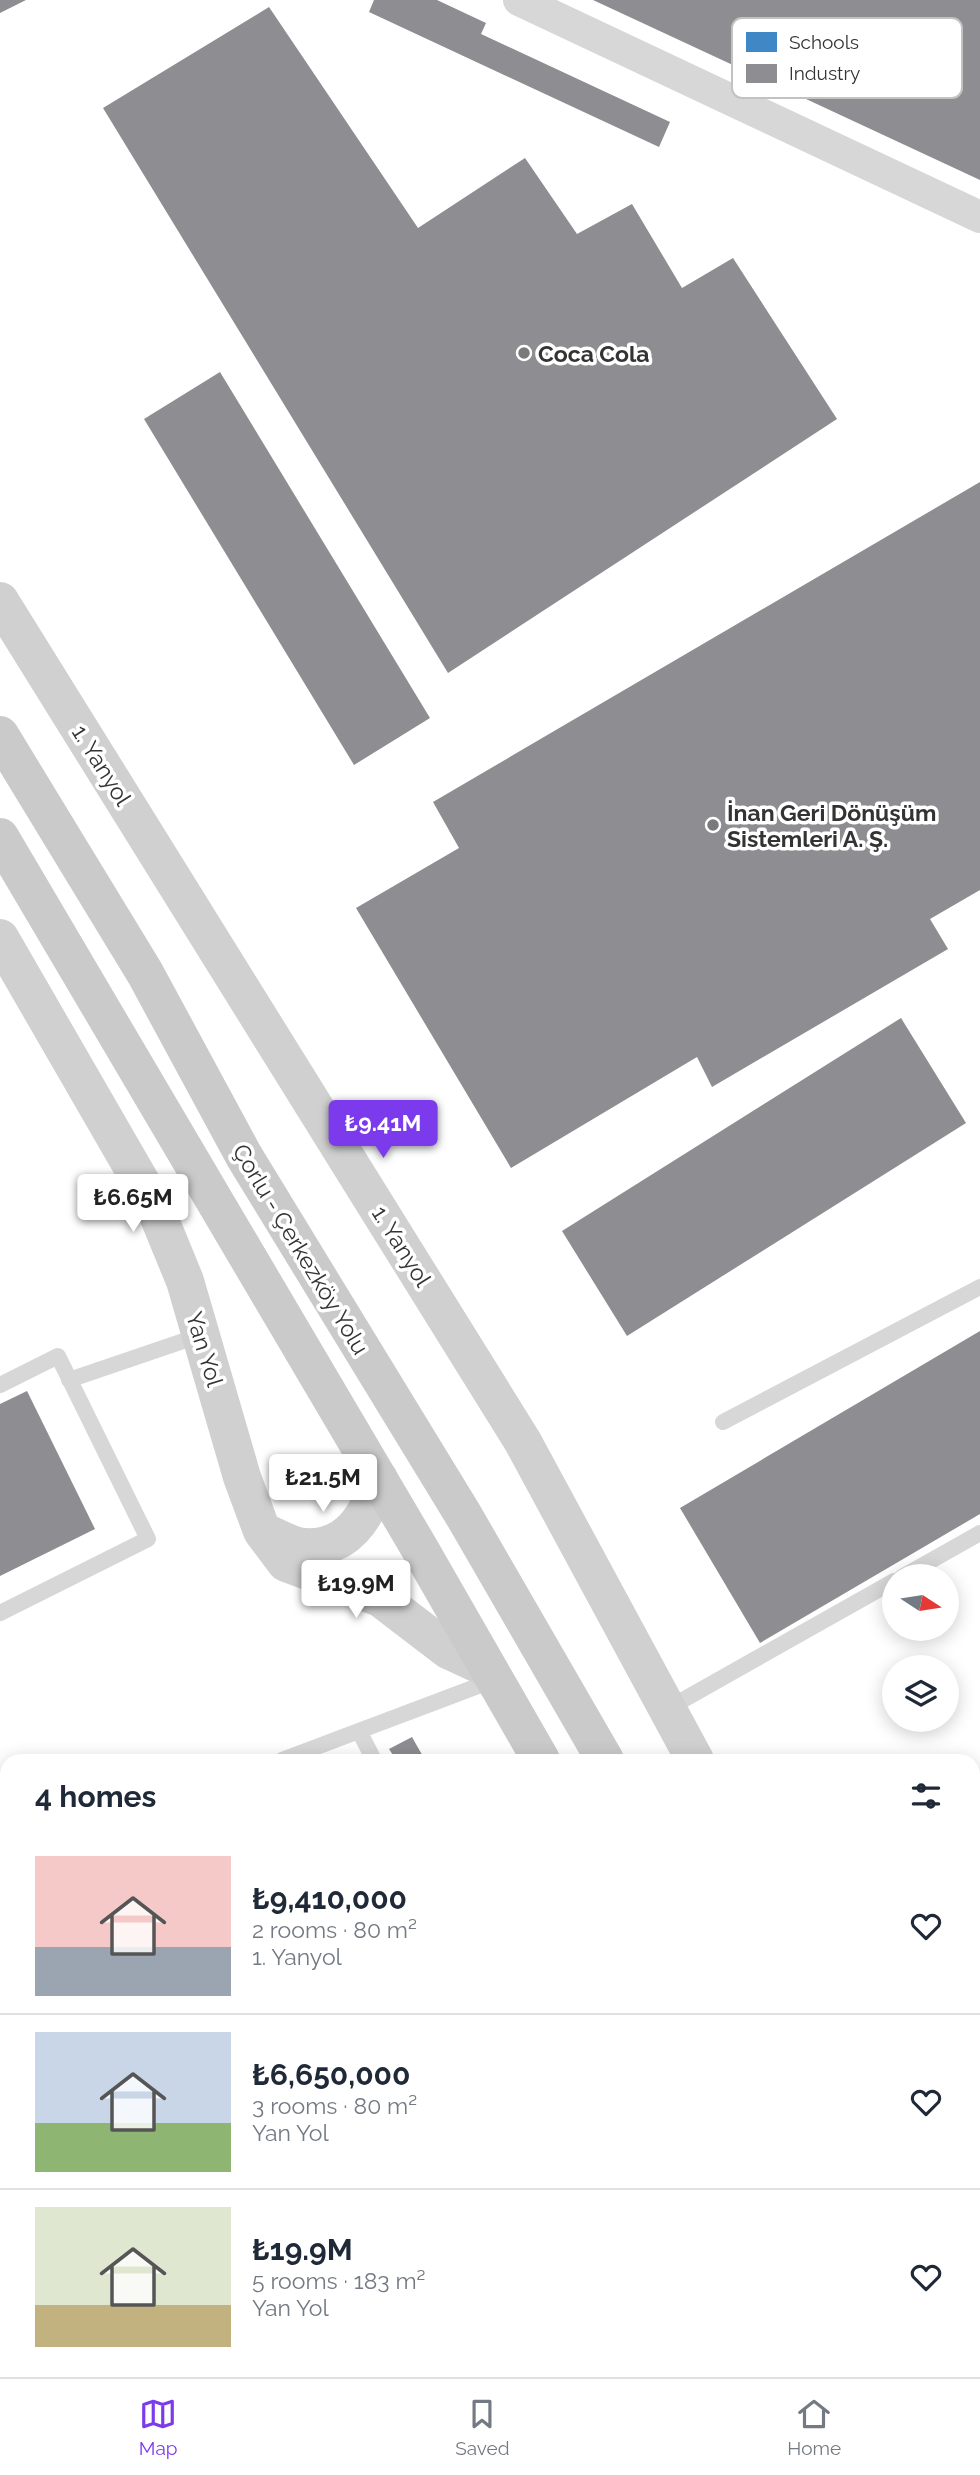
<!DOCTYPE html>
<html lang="en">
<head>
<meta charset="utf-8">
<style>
	:root { --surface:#fff; --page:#f2f2f3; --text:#1f2937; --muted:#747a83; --line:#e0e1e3; --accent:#7c3aed }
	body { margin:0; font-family:Raleway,sans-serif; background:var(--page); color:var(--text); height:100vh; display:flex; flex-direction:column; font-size:26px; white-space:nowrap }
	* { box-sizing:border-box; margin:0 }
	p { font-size:23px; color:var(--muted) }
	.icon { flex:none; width:38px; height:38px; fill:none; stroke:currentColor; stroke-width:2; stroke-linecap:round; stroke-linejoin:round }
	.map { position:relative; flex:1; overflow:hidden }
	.panel { position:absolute; left:0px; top:1754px; width:980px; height:625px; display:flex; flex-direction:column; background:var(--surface); border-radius:21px 21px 0 0; box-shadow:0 4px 18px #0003 }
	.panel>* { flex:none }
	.needle { width:46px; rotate:102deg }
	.buttons { position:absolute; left:882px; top:1564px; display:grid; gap:14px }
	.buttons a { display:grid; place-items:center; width:77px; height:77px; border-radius:50%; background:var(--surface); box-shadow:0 4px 18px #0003; font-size:35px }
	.price { position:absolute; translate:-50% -60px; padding:0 16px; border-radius:7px; background:#fff; color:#222; font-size:23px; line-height:46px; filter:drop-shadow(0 2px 4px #0008) }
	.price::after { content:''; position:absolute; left:50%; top:42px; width:21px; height:16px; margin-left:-10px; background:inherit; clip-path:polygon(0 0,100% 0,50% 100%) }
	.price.active { background:var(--accent); color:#fff }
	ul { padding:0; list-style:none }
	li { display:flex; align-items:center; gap:21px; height:175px; padding:0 35px }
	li+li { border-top:2px solid var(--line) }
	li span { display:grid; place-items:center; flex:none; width:196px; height:140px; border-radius:0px; color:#555 }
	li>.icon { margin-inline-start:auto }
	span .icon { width:84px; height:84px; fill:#fffc; stroke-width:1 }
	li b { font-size:30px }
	h2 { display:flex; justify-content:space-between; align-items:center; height:84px; padding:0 35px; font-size:30px }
	.menu { display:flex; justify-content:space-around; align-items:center; height:98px; border-top:2px solid var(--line); background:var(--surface); font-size:19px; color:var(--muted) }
	.menu a { display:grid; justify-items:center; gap:4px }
	.menu .active { color:var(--accent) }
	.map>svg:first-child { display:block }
	.schools { fill:#3f88c5 }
	.industry { fill:#8d8d92 }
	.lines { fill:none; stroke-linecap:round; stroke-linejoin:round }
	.service { stroke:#d7d7d7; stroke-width:16 }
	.minor { stroke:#d7d7d7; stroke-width:32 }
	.secondary { stroke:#d0d0d0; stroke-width:38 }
	.primary { stroke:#cacaca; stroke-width:38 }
	.poi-dot { fill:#7a7a7a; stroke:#fff; stroke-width:2.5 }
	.labels { text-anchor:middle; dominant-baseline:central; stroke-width:7; stroke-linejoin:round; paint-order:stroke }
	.poi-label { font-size:23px; font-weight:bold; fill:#333; stroke:#fff; text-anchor:start }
	.street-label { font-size:23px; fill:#333; stroke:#fff }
	.key { fill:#fff; stroke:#c2c2c2; stroke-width:2 }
	.key-label { font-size:19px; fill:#333 }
</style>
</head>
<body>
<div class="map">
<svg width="980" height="2377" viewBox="0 0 980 2377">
	<rect width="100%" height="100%" fill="#fff"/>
	<path class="schools" d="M187 2371H512L501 2377H176Z"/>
	<g class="industry">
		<path d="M0 0H26L0 13Z"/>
		<path d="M374 0H437L486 23 481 34 670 122 659 147 369 12Z"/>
		<path d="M593 0H980V180Z"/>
		<path d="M269 7 418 228 525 158 577 234 632 204 682 288 733 258 837 419 448 673 103 108Z"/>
		<path d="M220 372 430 718 354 765 144 419Z"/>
		<path d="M980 482V890L930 919 948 949 712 1087 697 1057 511 1168 356 908 459 848 433 802Z"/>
		<path d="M901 1018 966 1123 627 1336 562 1231Z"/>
		<path d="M980 1331V1514L760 1643 680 1508Z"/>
		<path d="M27 1391 95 1529 0 1576V1404Z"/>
		<path d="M412 1737 425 1760H396L389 1749Z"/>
		<path d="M7 1930V2371H43L32 2377H0V1934Z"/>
	</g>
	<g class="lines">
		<g class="service">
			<path d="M69 1380 201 1335"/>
			<path d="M0 1385 58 1356 148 1539 0 1613"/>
			<path d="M723 1422 980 1287"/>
			<path d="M902 1577 980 1533"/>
			<path d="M667 1709 894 1581"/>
			<path d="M359 1731 374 1760"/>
			<path d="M282 1760 494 1680"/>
			<path d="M0 1894 7 1890"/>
			<path d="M56 2377 68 2371"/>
		</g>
		<path class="minor" d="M519 0 980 217"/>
		<g class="secondary">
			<path d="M0 601 523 1442 695 1760"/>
			<path d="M0 938 153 1203 185 1281 242 1477 262 1531 286 1563 380 1598 448 1650 487 1668"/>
			<path d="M267 1533C278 1538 292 1546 304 1547 349 1550 368 1515 379 1479"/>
			<path d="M973 2184 980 2191"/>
			<path d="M973 2345 980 2355"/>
			<path d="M838 2371 840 2377"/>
		</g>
		<g class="primary">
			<path d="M0 735 145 973 244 1156 464 1516 605 1760"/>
			<path d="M0 837 417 1544 541 1760"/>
			<path d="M898 2371 902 2377"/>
			<path d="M957 2371 961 2377"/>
		</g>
	</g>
	<g class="poi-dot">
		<circle cx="524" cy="353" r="7"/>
		<circle cx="713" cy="825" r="7"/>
	</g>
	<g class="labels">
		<g class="poi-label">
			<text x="538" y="353">Coca Cola</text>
			<text x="727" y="812">İnan Geri Dönüşüm<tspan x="727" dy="26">Sistemleri A. Ş.</tspan></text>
		</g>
		<g class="street-label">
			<text transform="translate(102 765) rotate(58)">1. Yanyol</text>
			<text transform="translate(402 1246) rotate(58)">1. Yanyol</text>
			<text transform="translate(301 1249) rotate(59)">Çorlu - Çerkezköy Yolu</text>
			<text transform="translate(205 1349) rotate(73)">Yan Yol</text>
		</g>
	</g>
	<rect x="732" y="18" width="230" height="80" rx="10" class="key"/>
	<rect x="746" y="32" width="31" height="20" fill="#3f88c5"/>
	<rect x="746" y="64" width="31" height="19" fill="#8d8d92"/>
	<g class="key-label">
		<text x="789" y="49">Schools</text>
		<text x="789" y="80">Industry</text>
	</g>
</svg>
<div class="buttons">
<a><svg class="needle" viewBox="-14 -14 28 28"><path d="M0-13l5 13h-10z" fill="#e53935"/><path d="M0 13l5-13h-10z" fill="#747a83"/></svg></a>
<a><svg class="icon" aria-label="layers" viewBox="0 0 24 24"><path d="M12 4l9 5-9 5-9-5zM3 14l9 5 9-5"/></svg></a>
</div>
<b class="price active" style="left:383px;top:1160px">₺9.41M</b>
<b class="price" style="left:133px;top:1234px">₺6.65M</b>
<b class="price" style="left:323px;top:1514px">₺21.5M</b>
<b class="price" style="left:356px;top:1620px">₺19.9M</b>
<section class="panel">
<h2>4 homes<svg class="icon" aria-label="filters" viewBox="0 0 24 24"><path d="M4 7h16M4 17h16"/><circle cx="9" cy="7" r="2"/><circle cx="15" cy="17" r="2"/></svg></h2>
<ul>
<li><span style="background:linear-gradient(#f6c9c9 65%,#9aa5b1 0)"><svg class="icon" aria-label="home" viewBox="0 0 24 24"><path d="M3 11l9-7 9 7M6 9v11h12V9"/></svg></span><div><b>₺9,410,000</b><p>2 rooms · 80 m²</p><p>1. Yanyol</p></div><svg class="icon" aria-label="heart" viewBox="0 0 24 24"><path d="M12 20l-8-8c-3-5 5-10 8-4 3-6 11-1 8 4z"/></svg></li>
<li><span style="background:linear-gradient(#c9d6e8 65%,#8fb573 0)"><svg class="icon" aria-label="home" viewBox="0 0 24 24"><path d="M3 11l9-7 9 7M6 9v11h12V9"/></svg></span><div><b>₺6,650,000</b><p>3 rooms · 80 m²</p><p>Yan Yol</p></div><svg class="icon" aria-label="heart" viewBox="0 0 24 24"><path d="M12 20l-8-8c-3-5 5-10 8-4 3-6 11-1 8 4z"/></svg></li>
<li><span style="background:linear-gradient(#dfe7d0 70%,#c2b280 0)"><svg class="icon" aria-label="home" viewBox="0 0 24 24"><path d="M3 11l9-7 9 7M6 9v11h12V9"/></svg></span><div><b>₺19.9M</b><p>5 rooms · 183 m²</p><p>Yan Yol</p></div><svg class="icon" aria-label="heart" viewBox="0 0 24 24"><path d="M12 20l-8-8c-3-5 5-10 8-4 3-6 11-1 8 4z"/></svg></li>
</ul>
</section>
</div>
<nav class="menu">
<a class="active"><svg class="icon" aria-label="map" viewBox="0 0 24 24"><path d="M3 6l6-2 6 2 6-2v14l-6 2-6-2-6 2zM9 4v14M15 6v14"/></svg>Map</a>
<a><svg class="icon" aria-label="saved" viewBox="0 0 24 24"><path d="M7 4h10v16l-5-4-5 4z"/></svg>Saved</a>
<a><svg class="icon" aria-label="home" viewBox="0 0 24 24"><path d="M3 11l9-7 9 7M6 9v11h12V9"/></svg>Home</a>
</nav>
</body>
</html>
